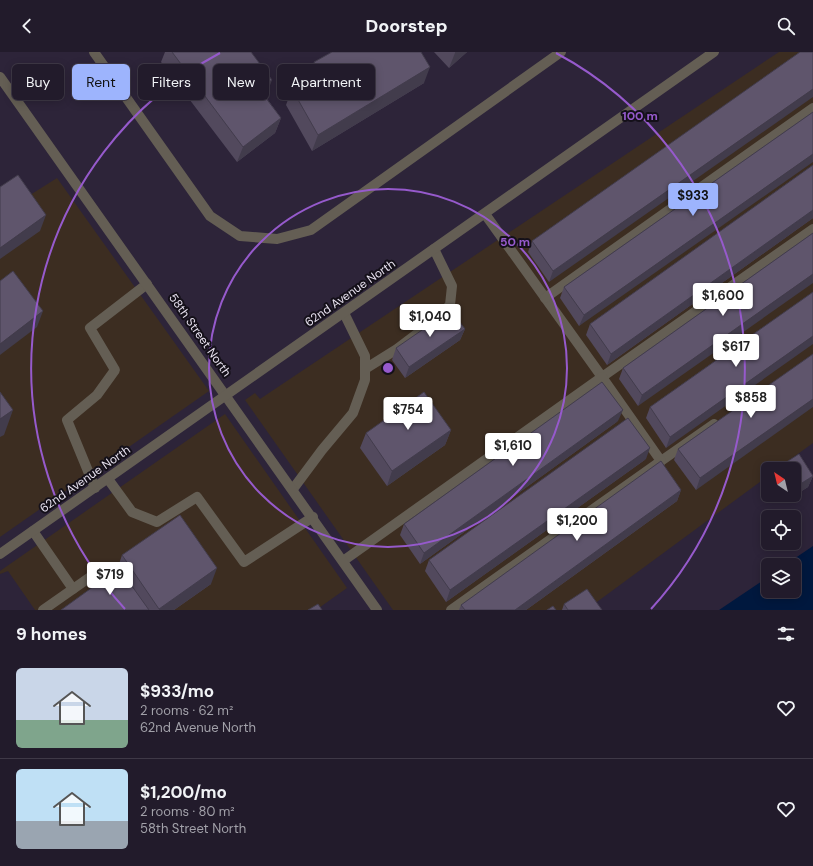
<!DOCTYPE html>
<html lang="en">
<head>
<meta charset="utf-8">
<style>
	:root { --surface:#221b2b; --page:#2e2837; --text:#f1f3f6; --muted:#a2a1a9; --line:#3f3947; --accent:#9db4fd }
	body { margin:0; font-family:"DM Sans",sans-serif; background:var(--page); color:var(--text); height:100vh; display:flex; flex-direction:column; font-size:15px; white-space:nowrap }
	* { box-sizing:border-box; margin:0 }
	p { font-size:13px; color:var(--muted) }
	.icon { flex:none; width:22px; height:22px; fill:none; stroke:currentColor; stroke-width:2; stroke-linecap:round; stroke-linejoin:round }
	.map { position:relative; height:558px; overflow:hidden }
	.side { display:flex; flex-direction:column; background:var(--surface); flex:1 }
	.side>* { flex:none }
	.hud { position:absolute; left:12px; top:12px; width:400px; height:36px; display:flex; gap:8px }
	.needle { width:26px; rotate:325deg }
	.controls { position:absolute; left:761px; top:410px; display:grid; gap:8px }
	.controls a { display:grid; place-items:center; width:40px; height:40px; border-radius:6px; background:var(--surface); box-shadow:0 2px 10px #0003,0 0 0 1px var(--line); font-size:20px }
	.price { position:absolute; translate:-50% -34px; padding:0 9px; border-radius:4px; background:#fff; color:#222; font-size:13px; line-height:26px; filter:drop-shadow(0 1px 2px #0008) }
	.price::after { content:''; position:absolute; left:50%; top:24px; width:12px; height:9px; margin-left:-6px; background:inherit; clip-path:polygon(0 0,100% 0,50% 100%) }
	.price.active { background:var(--accent); color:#111 }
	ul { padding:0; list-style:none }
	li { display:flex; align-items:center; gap:12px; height:100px; padding:0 16px }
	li+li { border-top:1px solid var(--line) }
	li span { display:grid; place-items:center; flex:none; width:112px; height:80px; border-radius:6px; color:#555 }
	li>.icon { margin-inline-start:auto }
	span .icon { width:48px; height:48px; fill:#fffc; stroke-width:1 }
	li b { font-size:17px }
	h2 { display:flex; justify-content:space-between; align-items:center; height:48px; padding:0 16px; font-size:17px }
	.pill { padding:0 14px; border-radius:6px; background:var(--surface); box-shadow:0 2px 10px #0003,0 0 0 1px var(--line); font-size:14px; line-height:36px }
	.pill.active { background:var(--accent); color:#111 }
	header { display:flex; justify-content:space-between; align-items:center; height:52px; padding:0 16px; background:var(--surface); font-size:18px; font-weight:800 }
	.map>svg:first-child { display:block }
	.commercial { fill:#3c2d21 }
	.water { fill:#00183e }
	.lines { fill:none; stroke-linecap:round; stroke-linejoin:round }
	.service { stroke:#645e54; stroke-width:10 }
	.tertiary { stroke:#645e54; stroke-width:10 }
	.wall { fill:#52495d }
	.shaded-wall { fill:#423c4c }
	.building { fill:#5f556c; stroke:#423c4c }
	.ring { fill:none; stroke:#965acc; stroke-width:2 }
	.labels { text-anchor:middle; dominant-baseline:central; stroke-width:4; stroke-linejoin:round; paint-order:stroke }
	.street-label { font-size:12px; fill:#e9e3f1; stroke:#141019 }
	.centre { fill:#965acc; stroke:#141019; stroke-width:2 }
	.ring-label { font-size:12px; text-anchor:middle; font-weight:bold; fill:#965acc; stroke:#141019; stroke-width:4; stroke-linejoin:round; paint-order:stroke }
</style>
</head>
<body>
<header><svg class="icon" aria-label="back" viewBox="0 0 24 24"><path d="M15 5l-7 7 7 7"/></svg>Doorstep<svg class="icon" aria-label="search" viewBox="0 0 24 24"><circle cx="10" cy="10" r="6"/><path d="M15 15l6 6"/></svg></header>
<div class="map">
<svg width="813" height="558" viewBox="0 0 813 558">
	<rect width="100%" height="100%" fill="#2d2439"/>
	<g class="commercial">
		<path d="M779 0H813V391L777 417H768V424L586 558H393L245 348 255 341 260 347Z"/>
		<path d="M57 126 209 339 0 485V162Z"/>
		<path d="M225 362 347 536 316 558H35L8 519 0 522V519Z"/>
	</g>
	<path class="water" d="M813 494V558H719L768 525V539H794V513H785Z"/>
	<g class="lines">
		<g class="service">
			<path d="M94 0 210 164 240 184 277 187 311 178 561 0"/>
			<path d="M485 162 602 325 813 177"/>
			<path d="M545 246 813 56"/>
			<path d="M365 317 397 297 434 269 450 253 452 234 434 197"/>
			<path d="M661 409 714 372"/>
			<path d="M108 427 132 460 157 470 197 445 244 510 313 465"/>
			<path d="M95 436 67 368 97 343 115 318 90 276 147 232"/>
			<path d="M293 437 322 398 353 361 365 328V304L344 261"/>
			<path d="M33 479 73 537"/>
			<path d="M343 509 602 325 661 409 451 558"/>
			<path d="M43 558 103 516"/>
		</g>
		<g class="tertiary">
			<path d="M0 25 377 558"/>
			<path d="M0 502 714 0"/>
		</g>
	</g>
	<g class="wall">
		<path d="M165 0H251L266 44H265L281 66 275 81 237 110 161 10Z"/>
		<path d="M434 0H467L449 16Z"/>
		<path d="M800 0 549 230 528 200 532 189Z"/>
		<path d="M314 10 424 31 312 99 286 53 292 37 310 28 309 26Z"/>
		<path d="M813 60 579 274 560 246 564 235Z"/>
		<path d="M813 113V166L607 313 586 283 590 272Z"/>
		<path d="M813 181 638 354 619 327 623 316Z"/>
		<path d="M813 240 666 396 646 366 650 355Z"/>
		<path d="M465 277 460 288 405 326 392 308 396 296Z"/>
		<path d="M813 302 696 438 674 408 678 397Z"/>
		<path d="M618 369 420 512 400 483 404 472Z"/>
		<path d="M451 378 445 393 387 434 360 396 366 381Z"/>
		<path d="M799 402 813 424 808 435 786 449 782 443H794V417H777Z"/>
		<path d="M646 407 446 550 425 519 429 508Z"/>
		<path d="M681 438 677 449 526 558H459L461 553Z"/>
		<path d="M122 503 211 532 174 558H61L117 518Z"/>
		<path d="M564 552 602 558H562Z"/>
	</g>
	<g class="shaded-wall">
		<path d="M455 0H467L449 16 455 1Z"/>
		<path d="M430 15 424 31 312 99 318 83Z"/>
		<path d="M272 28 266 44 253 53 259 37Z"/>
		<path d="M813 37V45L549 230 553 219Z"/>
		<path d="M281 66 275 81 237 110 243 95Z"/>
		<path d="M813 102V110L579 274 584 263Z"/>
		<path d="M813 158V166L607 313 611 302Z"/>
		<path d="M46 163 40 179 0 207V196Z"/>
		<path d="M813 222V231L638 354 642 343Z"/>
		<path d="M43 259 37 275 0 303V292Z"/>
		<path d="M465 277 460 288 405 326 409 315Z"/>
		<path d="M813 284V292L666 396 670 385Z"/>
		<path d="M813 347V355L696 438 700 426Z"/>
		<path d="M13 358 4 383 0 385V367Z"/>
		<path d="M623 358 618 369 420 512 424 501Z"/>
		<path d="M451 378 445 393 387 434 392 419Z"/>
		<path d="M650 396 646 407 446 550 450 538Z"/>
		<path d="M813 424 808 435 786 449 788 443H794V436Z"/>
		<path d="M681 438 677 449 526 558H515Z"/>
		<path d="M217 516 211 532 174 558H159V557Z"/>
	</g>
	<g class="building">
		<path d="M172 0H251L272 28 259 37 281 66 243 95Z"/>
		<path d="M332 0H421L430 15 318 83 292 37 321 22 314 10Z"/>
		<path d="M800 0H813V37L553 219 532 189Z"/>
		<path d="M813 60V102L584 263 564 235Z"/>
		<path d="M813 113V158L611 302 590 272Z"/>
		<path d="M18 123 46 163 0 196V135Z"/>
		<path d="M813 181V222L642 343 623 316Z"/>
		<path d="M13 219 43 259 0 292V229Z"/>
		<path d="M813 240V284L670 385 650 355Z"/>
		<path d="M451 258 465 277 409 315 396 296Z"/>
		<path d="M813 302V347L700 426 678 397Z"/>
		<path d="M602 330 623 358 424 501 404 472Z"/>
		<path d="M0 340 13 358 0 367Z"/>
		<path d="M424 340 451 378 392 419 366 381Z"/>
		<path d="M628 366 650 396 450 538 429 508Z"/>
		<path d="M799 402 813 424 794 436V417H777V416Z"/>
		<path d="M661 409 681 438 515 558H465L461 553Z"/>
		<path d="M180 463 217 516 159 557 122 503Z"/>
		<path d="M119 516 149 558H61Z"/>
		<path d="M587 537 602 558H568L564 552Z"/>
		<path d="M318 552 322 558H308Z"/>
		<path d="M553 554 556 558H547Z"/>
	</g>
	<g class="ring">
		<circle cx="388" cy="316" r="179"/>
		<path d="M125 557A357 357 0 0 1 220 1M556 1A357 357 0 0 1 651 557"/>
	</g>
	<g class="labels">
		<g class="street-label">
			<text transform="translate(350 241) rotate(-35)">62nd Avenue North</text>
			<text transform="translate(200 283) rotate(55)">58th Street North</text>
			<text transform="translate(85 427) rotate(-35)">62nd Avenue North</text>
		</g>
	</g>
	<circle cx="388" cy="316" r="6" class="centre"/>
	<g class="ring-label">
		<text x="640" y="68">100 m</text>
		<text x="515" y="194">50 m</text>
	</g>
</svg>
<div class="controls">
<a><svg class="needle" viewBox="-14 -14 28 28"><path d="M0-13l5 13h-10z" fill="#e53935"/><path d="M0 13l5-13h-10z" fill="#a2a1a9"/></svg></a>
<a><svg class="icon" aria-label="locate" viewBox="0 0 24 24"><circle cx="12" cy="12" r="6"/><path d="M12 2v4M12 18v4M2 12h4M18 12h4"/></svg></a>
<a><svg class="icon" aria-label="layers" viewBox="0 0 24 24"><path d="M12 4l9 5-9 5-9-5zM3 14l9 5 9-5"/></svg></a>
</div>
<b class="price active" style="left:693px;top:165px">$933</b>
<b class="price" style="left:723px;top:265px">$1,600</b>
<b class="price" style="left:430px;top:286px">$1,040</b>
<b class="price" style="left:736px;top:316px">$617</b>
<b class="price" style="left:751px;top:367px">$858</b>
<b class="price" style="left:408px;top:379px">$754</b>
<b class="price" style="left:513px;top:415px">$1,610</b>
<b class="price" style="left:577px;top:490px">$1,200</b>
<b class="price" style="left:110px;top:544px">$719</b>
<div class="hud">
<a class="pill">Buy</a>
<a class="pill active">Rent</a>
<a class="pill">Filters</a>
<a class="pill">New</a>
<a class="pill">Apartment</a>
</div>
</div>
<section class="side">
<h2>9 homes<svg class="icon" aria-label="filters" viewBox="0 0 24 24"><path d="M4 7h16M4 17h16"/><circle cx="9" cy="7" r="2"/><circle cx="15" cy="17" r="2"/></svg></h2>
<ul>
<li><span style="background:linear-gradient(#c9d6e8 65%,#7fa58c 0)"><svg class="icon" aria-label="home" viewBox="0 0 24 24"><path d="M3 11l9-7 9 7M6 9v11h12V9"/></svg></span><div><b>$933/mo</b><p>2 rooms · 62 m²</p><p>62nd Avenue North</p></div><svg class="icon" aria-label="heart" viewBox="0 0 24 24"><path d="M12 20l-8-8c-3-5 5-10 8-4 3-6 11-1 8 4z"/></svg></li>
<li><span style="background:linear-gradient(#bfe0f5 65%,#9aa5b1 0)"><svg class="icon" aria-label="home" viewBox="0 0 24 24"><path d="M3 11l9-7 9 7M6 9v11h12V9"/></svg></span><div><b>$1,200/mo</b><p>2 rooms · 80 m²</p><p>58th Street North</p></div><svg class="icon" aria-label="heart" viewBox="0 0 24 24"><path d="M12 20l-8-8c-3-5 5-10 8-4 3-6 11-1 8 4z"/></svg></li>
</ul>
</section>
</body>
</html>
